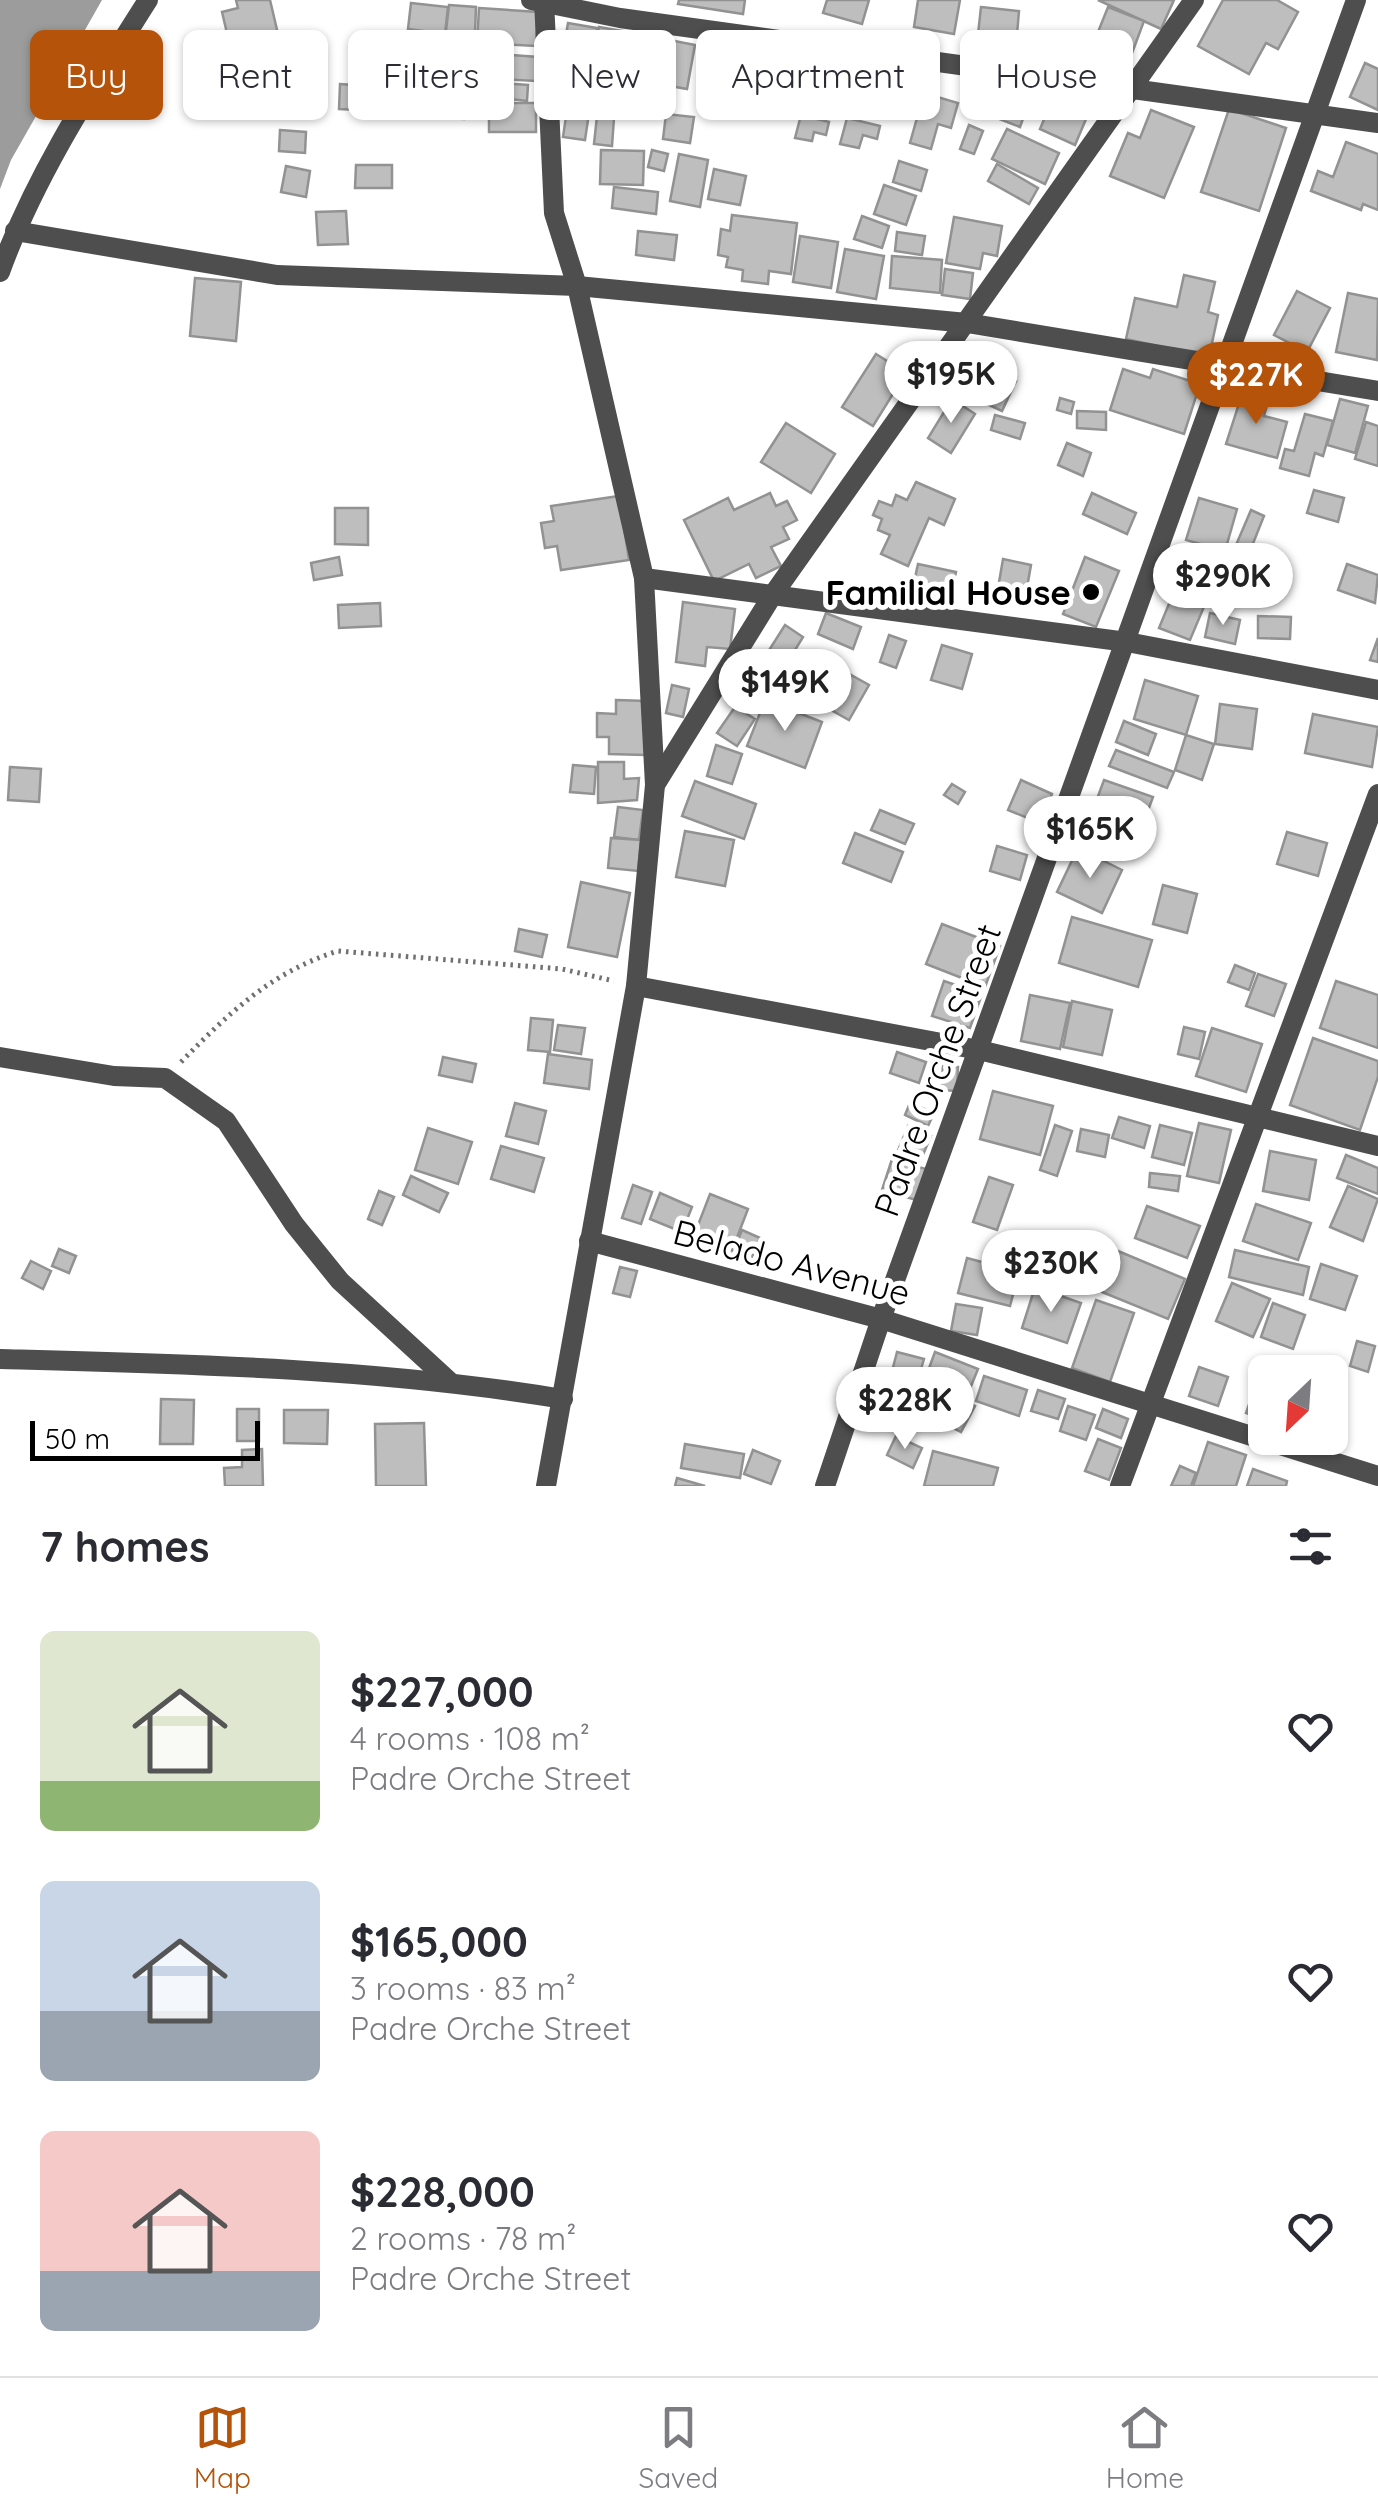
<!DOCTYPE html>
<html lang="en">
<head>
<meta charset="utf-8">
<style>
	:root { --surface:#fff; --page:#f2f2f3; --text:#2b2b33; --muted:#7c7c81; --line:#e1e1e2; --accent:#b45309 }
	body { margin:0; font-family:Quicksand,sans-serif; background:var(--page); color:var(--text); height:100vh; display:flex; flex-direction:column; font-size:38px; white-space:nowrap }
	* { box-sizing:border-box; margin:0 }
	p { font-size:32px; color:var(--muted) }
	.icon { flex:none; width:55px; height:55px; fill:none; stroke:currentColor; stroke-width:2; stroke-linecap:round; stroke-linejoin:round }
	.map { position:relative; height:1486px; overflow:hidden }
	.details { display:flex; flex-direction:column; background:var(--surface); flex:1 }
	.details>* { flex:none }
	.top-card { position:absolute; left:30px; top:30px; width:1320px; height:90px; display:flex; gap:20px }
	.needle { width:65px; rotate:205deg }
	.tools { position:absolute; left:1248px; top:1355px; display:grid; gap:20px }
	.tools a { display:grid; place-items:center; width:100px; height:100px; border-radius:15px; background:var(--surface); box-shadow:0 2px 8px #0004; font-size:50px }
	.scale { position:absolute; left:30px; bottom:25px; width:230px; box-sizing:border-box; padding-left:10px; border:5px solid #000; border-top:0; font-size:28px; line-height:35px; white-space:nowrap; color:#000; -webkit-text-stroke:8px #fff; paint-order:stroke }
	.price { position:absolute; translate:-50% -85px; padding:0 22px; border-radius:35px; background:#fff; color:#222; font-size:32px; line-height:65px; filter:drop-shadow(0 2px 5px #0008) }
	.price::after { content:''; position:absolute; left:50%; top:60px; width:30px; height:22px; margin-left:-15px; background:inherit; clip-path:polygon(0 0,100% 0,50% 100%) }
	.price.selected { background:var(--accent); color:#fff }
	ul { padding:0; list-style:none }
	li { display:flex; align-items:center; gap:30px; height:250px; padding:0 40px }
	li span { display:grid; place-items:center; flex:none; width:280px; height:200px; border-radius:15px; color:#555 }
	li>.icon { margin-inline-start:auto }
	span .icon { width:120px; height:120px; fill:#fffc; stroke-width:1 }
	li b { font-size:42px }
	h2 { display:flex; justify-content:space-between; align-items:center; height:120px; padding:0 40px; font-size:42px }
	.chip { padding:0 35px; border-radius:15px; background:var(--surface); box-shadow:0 2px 8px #0004; font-size:35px; line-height:90px }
	.chip.selected { background:var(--accent); color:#fff }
	.tab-bar { display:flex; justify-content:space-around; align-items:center; height:140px; border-top:2px solid var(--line); background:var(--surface); font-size:28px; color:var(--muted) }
	.tab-bar a { display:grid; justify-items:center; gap:5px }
	.tab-bar .selected { color:var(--accent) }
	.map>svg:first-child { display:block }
	.water { fill:#9c9c9c }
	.building { fill:#bebebe; stroke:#929292; stroke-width:2.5 }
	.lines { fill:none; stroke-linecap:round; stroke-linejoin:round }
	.path { stroke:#707070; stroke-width:5; stroke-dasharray:2.5 5; stroke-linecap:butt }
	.minor { stroke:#4e4e4e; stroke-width:20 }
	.poi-dot { fill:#000; stroke:#fff; stroke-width:4 }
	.labels { text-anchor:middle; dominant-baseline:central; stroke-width:10; stroke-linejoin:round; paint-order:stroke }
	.poi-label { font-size:35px; font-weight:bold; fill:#000; stroke:#fff; text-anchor:end }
	.street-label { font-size:35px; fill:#000; stroke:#fff }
</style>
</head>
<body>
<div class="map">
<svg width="1378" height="1486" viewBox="0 0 1378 1486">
	<rect width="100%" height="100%" fill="#fff"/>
	<path class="water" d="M0 0H102L11 160 0 189Z"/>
	<g class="building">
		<path d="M236 0H270L278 34 230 46 222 12 238 8Z"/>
		<path d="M679 0H745L743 14 678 4Z"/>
		<path d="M827 0H869L862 24 823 13Z"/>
		<path d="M918 0H960L954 34 914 27Z"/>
		<path d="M1098 0H1174L1161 29Z"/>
		<path d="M1223 0H1277L1298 12 1278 49 1266 43 1249 74 1198 46Z"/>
		<path d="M411 3 448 7 445 34 408 29Z"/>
		<path d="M449 5 476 7 475 33 446 31Z"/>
		<path d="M981 7 1019 11 1016 46 977 43Z"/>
		<path d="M1108 7 1144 21 1131 56 1094 42Z"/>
		<path d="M479 8 538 12 536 46 477 43Z"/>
		<path d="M568 23 597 28 593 51 564 46Z"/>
		<path d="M599 27 646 35 637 93 616 90 620 68 593 64Z"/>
		<path d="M649 36 695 45 687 89 642 81Z"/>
		<path d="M710 44 753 50 746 106 717 102 719 87 705 85Z"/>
		<path d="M500 54 538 57 536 81 497 79Z"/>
		<path d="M1365 63 1378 69V110L1350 97Z"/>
		<path d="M574 65 592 66 590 81 572 80Z"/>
		<path d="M782 66 836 76 828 117 774 106Z"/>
		<path d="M846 74 874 81 867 115 838 109Z"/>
		<path d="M972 80 1029 102 1020 127 963 105Z"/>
		<path d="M502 83 528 85 527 101 501 98Z"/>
		<path d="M340 84 380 87 378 111 339 109Z"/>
		<path d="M1056 90 1092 105 1075 145 1040 129Z"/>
		<path d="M430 91 465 93 464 119 428 117Z"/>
		<path d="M924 93 958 103 951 128 938 124 931 149 910 143Z"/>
		<rect x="489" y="103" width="47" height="29"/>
		<path d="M1229 109 1286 128 1259 211 1201 192Z"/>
		<path d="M567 110 589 113 585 140 563 137Z"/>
		<path d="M1151 110 1194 127 1164 198 1110 176 1128 133 1140 138Z"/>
		<path d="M666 114 694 117 690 143 663 139Z"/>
		<path d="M801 115 829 122 826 135 814 132 812 141 795 138Z"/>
		<path d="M597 116 614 118 612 146 594 144Z"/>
		<path d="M847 118 880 126 877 139 863 135 859 148 840 144Z"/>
		<path d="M969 125 983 131 974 154 960 149Z"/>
		<path d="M1007 129 1059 153 1045 184 992 159Z"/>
		<path d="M280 130 306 132 305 153 279 151Z"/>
		<path d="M1346 142 1378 154V210L1363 204 1361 210 1311 191 1318 171 1333 177Z"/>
		<path d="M601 150 644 151 643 185 600 184Z"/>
		<path d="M652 150 668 154 664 171 648 167Z"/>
		<path d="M679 154 708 160 700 207 670 201Z"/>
		<path d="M899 161 927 170 921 191 893 182Z"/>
		<path d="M997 164 1038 188 1029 204 988 181Z"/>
		<path d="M356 165H392V188H355Z"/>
		<path d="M286 166 310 171 306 197 281 192Z"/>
		<path d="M714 169 746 176 740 205 708 199Z"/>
		<path d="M884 185 916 196 906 225 874 214Z"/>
		<path d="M614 187 658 192 656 214 612 208Z"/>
		<path d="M346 211 348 244 318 245 316 212Z"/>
		<path d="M732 215 797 223 791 274 769 271 768 284 742 281 743 270 726 267 728 257 718 255 721 229 730 231Z"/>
		<path d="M862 216 889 226 882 248 854 239Z"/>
		<path d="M954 217 1002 226 997 256 983 253 980 269 946 263Z"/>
		<path d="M638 231 677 235 674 260 636 255Z"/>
		<path d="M897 232 925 236 922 255 895 251Z"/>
		<path d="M800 236 838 242 831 288 793 282Z"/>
		<path d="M845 249 884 256 876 299 837 292Z"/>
		<path d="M892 256 942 260 940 293 890 288Z"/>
		<path d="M945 269 973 273 970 299 942 295Z"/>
		<path d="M1184 275 1215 282 1208 312 1218 315 1209 357 1126 339 1135 298 1177 307Z"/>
		<path d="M195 278 241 282 236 341 190 336Z"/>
		<path d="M1297 291 1330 308 1307 352 1274 335Z"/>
		<path d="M1348 293 1378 299 1377 360 1336 352Z"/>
		<path d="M876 354 906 373 873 426 842 407Z"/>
		<path d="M978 362 1016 381 1002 411 963 393Z"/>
		<path d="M1123 369 1150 378 1153 369 1200 384 1184 434 1110 410Z"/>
		<path d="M1243 391 1269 398 1264 416 1287 422 1277 458 1226 444Z"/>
		<path d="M1060 398 1074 402 1071 414 1057 410Z"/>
		<path d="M952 399 975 414 951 453 928 438Z"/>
		<path d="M1340 399 1368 406 1355 453 1327 445Z"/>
		<path d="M1077 411 1106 412V430L1077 428Z"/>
		<path d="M1305 414 1333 421 1323 456 1315 453 1309 476 1280 468 1285 449 1294 451Z"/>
		<path d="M995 415 1025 423 1020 439 991 430Z"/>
		<path d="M1366 422 1378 426V466L1355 459Z"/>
		<path d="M786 423 835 454 811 493 761 462Z"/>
		<path d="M1067 443 1091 453 1083 476 1058 465Z"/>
		<path d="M916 482 955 499 944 525 929 518 908 566 881 554 890 535 878 530 882 519 873 515 879 501 892 506 896 495 907 500Z"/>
		<path d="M1314 490 1344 498 1338 522 1307 513Z"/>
		<path d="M770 493 776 506 787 501 797 520 783 527 789 539 771 547 781 566 756 578 749 564 714 581 684 520 728 498 734 510Z"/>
		<path d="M1092 493 1136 513 1127 534 1083 514Z"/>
		<path d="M619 496 629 560 561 570 557 546 545 548 541 523 554 521 551 506Z"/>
		<path d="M1199 498 1237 509 1225 551 1186 540Z"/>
		<path d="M335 508H368V545L335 544Z"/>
		<path d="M1251 510 1264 516 1250 551 1236 545Z"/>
		<path d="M339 557 342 575 314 580 311 563Z"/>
		<path d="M1085 557 1119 571 1096 627 1063 614Z"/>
		<path d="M1003 559 1031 565 1025 599 997 594Z"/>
		<path d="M918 564 956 572 950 599 912 591Z"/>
		<path d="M1347 564 1378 575 1375 603 1338 590Z"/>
		<path d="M1183 570 1214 583 1190 640 1159 628Z"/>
		<path d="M683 602 735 609 730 649 707 647 705 666 676 662Z"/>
		<path d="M380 603 381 626 339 628 338 605Z"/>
		<path d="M826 613 861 627 853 649 818 634Z"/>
		<path d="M1210 613 1240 620 1235 644 1205 637Z"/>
		<path d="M1258 616 1291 617 1290 639 1258 638Z"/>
		<path d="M785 625 803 637 773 686 754 674Z"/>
		<path d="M889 635 906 641 896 668 880 662Z"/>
		<path d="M1378 638V662L1370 660Z"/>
		<path d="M942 645 972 654 962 689 931 680Z"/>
		<path d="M801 656 822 669 808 692 787 680Z"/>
		<path d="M844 671 869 685 849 720 824 706Z"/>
		<path d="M1145 680 1198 696 1186 735 1134 719Z"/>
		<path d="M672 685 689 689 683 717 666 713Z"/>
		<path d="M616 700 647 701 645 755 609 754V737H597V713L616 714Z"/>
		<path d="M765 700 822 722 805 768 747 746Z"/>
		<path d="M1220 704 1257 709 1252 749 1215 744Z"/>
		<path d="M735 707 755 719 737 746 717 733Z"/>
		<path d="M1313 714 1378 727 1372 767 1305 753Z"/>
		<path d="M1124 721 1156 734 1148 755 1116 742Z"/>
		<path d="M1186 735 1214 744 1202 780 1175 770Z"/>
		<path d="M716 745 742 754 732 784 707 776Z"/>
		<path d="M1116 750 1174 772 1167 788 1109 766Z"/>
		<path d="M598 762H624V779L639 778 637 800 598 803Z"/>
		<path d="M573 765 596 767 594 794 570 792Z"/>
		<path d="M10 767 41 769 39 802 8 800Z"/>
		<path d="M1021 780 1052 794 1040 823 1008 810Z"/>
		<path d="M1104 780 1153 797 1143 824 1094 807Z"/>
		<path d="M695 781 756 804 744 839 682 816Z"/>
		<path d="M952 784 965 792 958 804 944 795Z"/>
		<path d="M618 807 643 810 639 840 614 837Z"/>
		<path d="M880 810 914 824 905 844 871 830Z"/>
		<path d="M1106 824 1124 831 1115 854 1097 847Z"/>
		<path d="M685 831 734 840 725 886 676 877Z"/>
		<path d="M1287 832 1327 843 1318 876 1277 864Z"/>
		<path d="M855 833 903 852 891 882 843 863Z"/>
		<path d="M611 838 641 840 638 871 608 868Z"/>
		<path d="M997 846 1027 855 1020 880 990 871Z"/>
		<path d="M1078 848 1122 870 1102 913 1057 892Z"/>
		<path d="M581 882 630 893 617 957 568 947Z"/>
		<path d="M1163 885 1197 894 1187 933 1153 924Z"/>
		<path d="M1072 917 1152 940 1138 987 1059 963Z"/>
		<path d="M942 924 1000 946 985 987 926 964Z"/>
		<path d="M519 929 547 935 542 957 515 951Z"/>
		<path d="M1235 965 1255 973 1249 990 1228 982Z"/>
		<path d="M1258 974 1286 984 1274 1016 1246 1006Z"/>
		<path d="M944 981 982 994 970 1028 932 1016Z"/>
		<path d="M1336 981 1378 995V1048L1320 1028Z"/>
		<path d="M1030 995 1070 1003 1060 1049 1021 1041Z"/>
		<path d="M1072 1001 1112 1010 1102 1055 1063 1047Z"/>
		<path d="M531 1018 553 1020 550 1052 528 1050Z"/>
		<path d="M558 1025 585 1028 581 1054 554 1050Z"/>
		<path d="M1184 1027 1205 1032 1199 1059 1178 1054Z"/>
		<path d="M1212 1028 1262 1044 1246 1092 1196 1076Z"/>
		<path d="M1313 1038 1378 1061V1077L1360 1130 1290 1105Z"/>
		<path d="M897 1052 926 1062 919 1083 890 1073Z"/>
		<path d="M548 1054 592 1060 589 1089 544 1083Z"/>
		<path d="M443 1057 476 1064 472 1082 439 1075Z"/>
		<path d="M943 1066 958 1067 957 1091 941 1090Z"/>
		<path d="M993 1091 1053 1106 1040 1155 980 1139Z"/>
		<path d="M515 1103 546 1111 538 1144 506 1136Z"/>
		<path d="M910 1103 934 1113 928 1126 905 1115Z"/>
		<path d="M1119 1117 1150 1126 1144 1148 1112 1138Z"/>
		<path d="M1199 1123 1231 1130 1219 1183 1187 1176Z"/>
		<path d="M1055 1125 1072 1131 1057 1176 1040 1170Z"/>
		<path d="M1160 1125 1192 1133 1184 1165 1152 1157Z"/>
		<path d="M908 1126 931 1136 920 1162 897 1153Z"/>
		<path d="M428 1128 472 1142 458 1184 415 1170Z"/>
		<path d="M1081 1129 1109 1135 1105 1157 1077 1151Z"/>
		<path d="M501 1146 544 1158 534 1192 491 1179Z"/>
		<path d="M1270 1151 1316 1160 1309 1200 1263 1191Z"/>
		<path d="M1346 1155 1378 1168V1194L1337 1178Z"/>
		<path d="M892 1159 926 1169 916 1200 882 1190Z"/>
		<path d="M1150 1173 1180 1176 1178 1191 1149 1187Z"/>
		<path d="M411 1176 448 1193 439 1212 403 1195Z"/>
		<path d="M989 1177 1013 1185 997 1230 973 1222Z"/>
		<path d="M633 1185 652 1192 641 1224 622 1218Z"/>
		<path d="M1348 1186 1378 1199 1363 1241 1330 1227Z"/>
		<path d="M379 1191 394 1197 382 1225 368 1219Z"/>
		<path d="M660 1193 692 1207 682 1232 650 1219Z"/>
		<path d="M710 1194 748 1209 731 1253 693 1238Z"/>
		<path d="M1256 1204 1311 1223 1298 1260 1243 1241Z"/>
		<path d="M1147 1206 1200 1226 1187 1258 1135 1238Z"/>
		<path d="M742 1230 760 1238 748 1266 731 1258Z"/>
		<path d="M59 1249 76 1256 69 1273 52 1266Z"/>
		<path d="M1235 1250 1309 1267 1303 1295 1229 1277Z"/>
		<path d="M1118 1251 1185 1279 1168 1319 1102 1292Z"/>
		<path d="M967 1258 1019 1272 1010 1306 958 1293Z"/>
		<path d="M31 1261 51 1271 43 1289 22 1278Z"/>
		<path d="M1321 1264 1357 1276 1345 1310 1310 1299Z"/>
		<path d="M620 1267 637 1271 630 1297 613 1293Z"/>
		<path d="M1232 1283 1270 1299 1253 1337 1216 1321Z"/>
		<path d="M1035 1287 1081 1303 1067 1343 1022 1328Z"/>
		<path d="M1096 1300 1134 1313 1110 1382 1072 1368Z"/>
		<path d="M1273 1303 1305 1315 1293 1349 1261 1337Z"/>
		<path d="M956 1304 982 1308 977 1335 951 1331Z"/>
		<path d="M1357 1341 1375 1346 1368 1372 1350 1366Z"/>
		<path d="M897 1352 924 1359 916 1386 890 1379Z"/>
		<path d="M935 1352 978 1369 967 1396 925 1379Z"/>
		<path d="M1199 1367 1228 1377 1218 1406 1189 1396Z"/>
		<path d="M984 1376 1027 1390 1019 1416 976 1401Z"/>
		<path d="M1038 1390 1065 1399 1058 1419 1031 1411Z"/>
		<path d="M1254 1390 1265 1394V1420L1246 1413Z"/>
		<path d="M951 1394 975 1406 961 1432 938 1420Z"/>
		<path d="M161 1399 194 1400 193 1444H160Z"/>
		<path d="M1068 1406 1095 1415 1086 1440 1060 1431Z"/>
		<rect x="237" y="1409" width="22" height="32"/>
		<path d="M1103 1409 1128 1419 1121 1438 1096 1428Z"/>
		<path d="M284 1410H328L327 1444 284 1443Z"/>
		<path d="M424 1423 426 1486H376L375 1424Z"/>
		<path d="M896 1436 922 1448 913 1468 887 1455Z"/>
		<path d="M1098 1439 1121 1448 1109 1480 1085 1471Z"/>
		<path d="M1208 1442 1246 1455 1236 1486H1193Z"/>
		<path d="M685 1444 744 1454 740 1478 681 1468Z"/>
		<path d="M262 1449 263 1486H225L224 1468 242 1467V1450Z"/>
		<path d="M753 1450 780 1461 771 1484 744 1474Z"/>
		<path d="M933 1451 998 1468 993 1486H924Z"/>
		<path d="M1180 1466 1196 1473 1191 1486H1171Z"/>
		<path d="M1253 1469 1287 1481 1286 1486H1247Z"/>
		<path d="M677 1478 705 1486H675Z"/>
	</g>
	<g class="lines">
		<path class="path" d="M181 1062C229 1013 271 972 338 951L562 969 614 981"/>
		<g class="minor">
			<path d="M531 0 620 18 1378 123"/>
			<path d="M544 0 554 213 577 286 644 578 655 785"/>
			<path d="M15 231 277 275 577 286 967 323 1378 391"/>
			<path d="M0 272C35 175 93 87 148 0"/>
			<path d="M644 578 1127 642 1378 690"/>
			<path d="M636 986 979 1050 1378 1146"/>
			<path d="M0 1057 114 1076 165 1078 226 1121 294 1224 340 1281 449 1381"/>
			<path d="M589 1241 881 1319 1378 1476"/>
			<path d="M0 1359C188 1364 377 1368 563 1399"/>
			<path d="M546 1486 636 986 655 785 772 596 1194 0"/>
			<path d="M825 1486 881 1319 1356 0"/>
			<path d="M1120 1486 1378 794"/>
		</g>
	</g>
	<circle class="poi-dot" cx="1091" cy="592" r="10"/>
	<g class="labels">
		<g class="poi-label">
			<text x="1071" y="592">Familial House</text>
		</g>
		<g class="street-label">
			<text transform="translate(937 1070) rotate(-70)">Padre Orche Street</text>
			<text transform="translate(792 1262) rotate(15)">Belado Avenue</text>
		</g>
	</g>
</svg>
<div class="tools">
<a><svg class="needle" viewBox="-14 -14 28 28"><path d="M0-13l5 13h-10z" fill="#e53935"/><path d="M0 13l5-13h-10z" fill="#7c7c81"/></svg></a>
</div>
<div class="scale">50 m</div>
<b class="price" style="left:951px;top:426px">$195K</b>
<b class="price selected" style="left:1256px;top:427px">$227K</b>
<b class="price" style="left:1223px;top:628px">$290K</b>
<b class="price" style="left:785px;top:734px">$149K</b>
<b class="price" style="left:1090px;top:881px">$165K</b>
<b class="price" style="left:1051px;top:1315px">$230K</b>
<b class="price" style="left:905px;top:1452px">$228K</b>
<div class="top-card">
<a class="chip selected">Buy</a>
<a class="chip">Rent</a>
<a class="chip">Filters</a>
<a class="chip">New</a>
<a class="chip">Apartment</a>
<a class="chip">House</a>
</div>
</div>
<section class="details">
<h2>7 homes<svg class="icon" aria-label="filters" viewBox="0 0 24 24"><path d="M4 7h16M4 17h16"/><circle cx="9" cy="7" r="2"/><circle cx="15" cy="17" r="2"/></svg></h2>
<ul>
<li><span style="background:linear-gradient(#dfe7d0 75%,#8fb573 0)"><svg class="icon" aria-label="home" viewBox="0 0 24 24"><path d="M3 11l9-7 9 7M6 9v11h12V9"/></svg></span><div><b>$227,000</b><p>4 rooms · 108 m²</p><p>Padre Orche Street</p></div><svg class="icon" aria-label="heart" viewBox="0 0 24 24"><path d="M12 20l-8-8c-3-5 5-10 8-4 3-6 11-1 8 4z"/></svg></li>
<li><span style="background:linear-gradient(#c9d6e8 65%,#9aa5b1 0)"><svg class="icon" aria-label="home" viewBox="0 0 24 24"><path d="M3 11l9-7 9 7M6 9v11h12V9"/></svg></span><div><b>$165,000</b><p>3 rooms · 83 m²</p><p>Padre Orche Street</p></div><svg class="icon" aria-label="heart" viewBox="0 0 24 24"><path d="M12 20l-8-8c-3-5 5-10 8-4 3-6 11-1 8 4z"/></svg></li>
<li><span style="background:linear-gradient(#f6c9c9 70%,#9aa5b1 0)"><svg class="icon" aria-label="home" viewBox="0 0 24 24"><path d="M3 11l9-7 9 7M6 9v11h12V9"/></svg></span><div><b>$228,000</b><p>2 rooms · 78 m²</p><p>Padre Orche Street</p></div><svg class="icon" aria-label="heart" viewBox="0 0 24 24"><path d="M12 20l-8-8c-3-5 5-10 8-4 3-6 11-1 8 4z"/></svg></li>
</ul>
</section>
<nav class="tab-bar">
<a class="selected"><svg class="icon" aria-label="map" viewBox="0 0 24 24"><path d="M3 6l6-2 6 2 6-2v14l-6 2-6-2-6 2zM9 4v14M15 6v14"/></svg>Map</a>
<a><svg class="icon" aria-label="saved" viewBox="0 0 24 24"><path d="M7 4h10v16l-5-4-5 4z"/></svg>Saved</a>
<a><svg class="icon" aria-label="home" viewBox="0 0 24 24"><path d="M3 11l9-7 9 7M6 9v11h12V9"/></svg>Home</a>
</nav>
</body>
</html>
